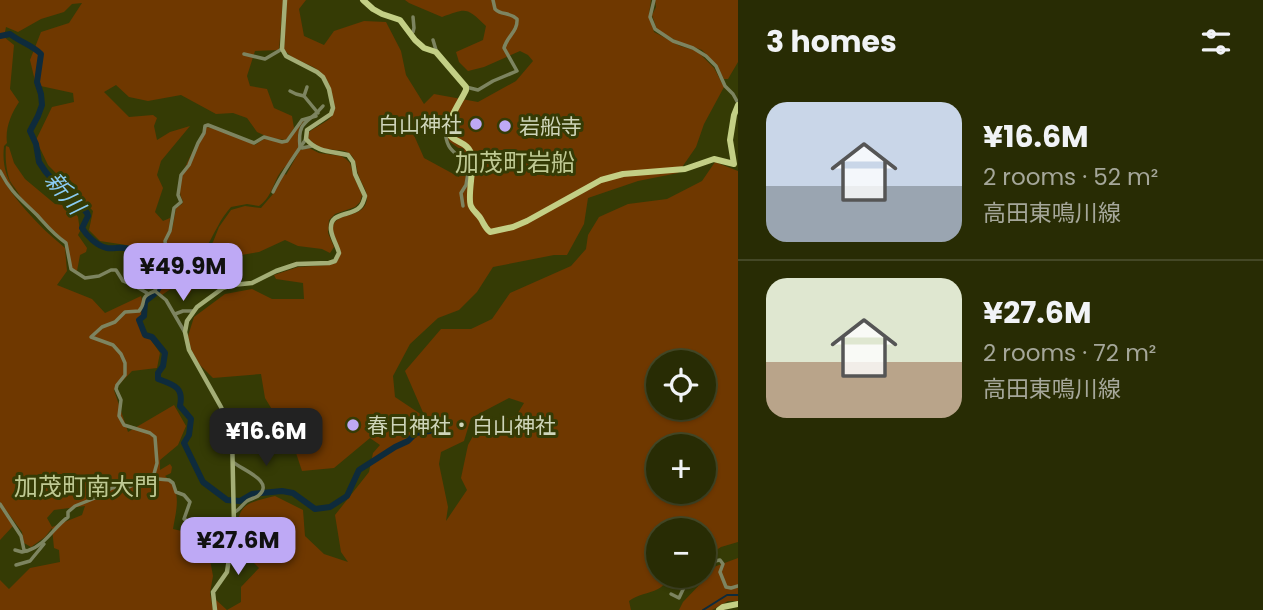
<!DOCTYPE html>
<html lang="en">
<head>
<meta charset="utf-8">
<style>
	:root { --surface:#282c04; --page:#30340e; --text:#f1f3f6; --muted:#a5a79a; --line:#444826; --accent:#bea9f5 }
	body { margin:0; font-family:Poppins,"Noto Sans JP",sans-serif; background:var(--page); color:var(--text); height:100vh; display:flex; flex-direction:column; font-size:26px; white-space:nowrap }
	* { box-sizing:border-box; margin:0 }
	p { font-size:23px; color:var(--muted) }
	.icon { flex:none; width:38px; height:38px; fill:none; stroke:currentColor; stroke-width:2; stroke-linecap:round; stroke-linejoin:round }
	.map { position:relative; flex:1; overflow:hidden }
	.drawer { display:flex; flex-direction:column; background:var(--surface); width:525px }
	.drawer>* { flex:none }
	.tools { position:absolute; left:646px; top:350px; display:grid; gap:14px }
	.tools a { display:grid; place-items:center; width:70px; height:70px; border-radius:50%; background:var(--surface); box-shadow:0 2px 5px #0004,0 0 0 2px var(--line); font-size:35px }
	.price { position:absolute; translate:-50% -60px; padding:0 16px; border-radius:14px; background:var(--accent); color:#111; font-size:23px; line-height:46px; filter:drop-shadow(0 2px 4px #0008) }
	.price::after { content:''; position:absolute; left:50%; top:42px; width:21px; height:16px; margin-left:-10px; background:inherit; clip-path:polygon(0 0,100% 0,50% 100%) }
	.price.on { background:#222; color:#fff }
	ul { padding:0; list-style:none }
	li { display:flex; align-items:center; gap:21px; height:175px; padding:0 28px }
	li+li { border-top:2px solid var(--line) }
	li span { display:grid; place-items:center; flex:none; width:196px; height:140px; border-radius:21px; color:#555 }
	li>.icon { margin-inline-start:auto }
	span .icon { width:84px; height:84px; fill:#fffc; stroke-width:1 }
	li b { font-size:30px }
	h2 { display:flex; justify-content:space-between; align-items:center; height:84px; padding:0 28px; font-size:30px }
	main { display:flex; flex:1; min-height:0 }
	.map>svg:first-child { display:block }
	.green { fill:#6f3800; fill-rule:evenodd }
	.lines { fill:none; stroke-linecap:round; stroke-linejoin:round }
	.stream { stroke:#0e2b3c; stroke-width:2 }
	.river { stroke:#0e2b3c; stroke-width:6 }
	.minor { stroke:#7d8460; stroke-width:3.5 }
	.secondary { stroke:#a4ae76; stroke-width:4.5 }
	.primary { stroke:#c3cf85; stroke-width:6 }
	.poi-dot { fill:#bea9f5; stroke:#353b05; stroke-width:2.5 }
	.labels { text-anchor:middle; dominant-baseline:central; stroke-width:6; stroke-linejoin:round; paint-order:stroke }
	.poi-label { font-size:21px; fill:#cfd5ba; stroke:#353b05; text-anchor:start }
	.water-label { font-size:23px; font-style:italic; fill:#8bccf4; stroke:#353b05 }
	.quarter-label { font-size:24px; fill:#bfc993; stroke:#353b05 }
</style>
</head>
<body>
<main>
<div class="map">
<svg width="738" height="610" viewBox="0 0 738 610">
	<rect width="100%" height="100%" fill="#353b05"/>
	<g class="green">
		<path d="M0 0H283L279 50 255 51 247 76 250 86 267 89 274 108 292 116 294 128 286 140 270 138 257 132 247 118 233 113 216 114 181 95 148 101 129 97 116 85 104 92 129 117 153 115 157 118 154 126 157 140 170 132 190 126 161 161 157 175 163 188 155 212 163 221 170 218 169 230 158 258 152 249 100 241 89 230 93 211 48 165 36 140 52 107 74 102 73 93 36 85 30 60 41 32 69 23 82 3 72 4 64 12 41 19 18 32 6 27 4 37 14 45 10 89 19 102C11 114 5 128 7 143L4 146C2 164 6 179 17 193L6 182 0 169Z"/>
		<path d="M287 0H306L299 9 304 36 324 45 334 31 364 21 386 22 401 51 406 75 424 104 434 94 478 102 516 81 533 61 528 55 520 51 484 67 468 71 459 62 456 52 483 40 486 26C466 7 467 8 442 17L409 3 405 0H651L649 14 654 32 680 46 697 51 714 68 724 87 704 124 696 147 678 173 638 181 588 198 584 224 567 255H554L493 267 477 292 459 310 438 318 410 344 393 376 395 397 425 417 405 371 441 329H471L492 319 510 293 571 266 586 249 588 235 599 217 628 204 667 199 702 181 715 162 738 171V542L721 547 704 558V530H658V576H672C668 580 664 586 658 589 648 594 638 594 629 601L631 610H217L215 599 227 610 241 602V587L259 568 235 544C240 506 237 505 275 496L303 510 305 536 324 554 348 562 341 552 335 515 369 472 373 453 380 445 370 438 334 468 302 471 293 444 265 398 261 374 213 378 199 364 191 349 188 336 194 317 225 294 252 289 272 299H304L303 283 276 279 274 275 298 267 329 265 336 263 341 253C339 244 332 235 333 227 335 211 367 220 367 197 367 190 361 183 359 176 356 170 357 162 352 156 346 148 335 151 326 149 319 148 313 143 308 138L309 132C329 118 338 121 332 94 325 59 297 68 284 49ZM425 124H434L442 129 450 142 464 152 468 160 459 177 424 158 413 133ZM658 362H704V408H658ZM509 398 524 403 516 416 478 427 468 445 461 478 467 490 446 521 448 507 439 464 441 452 464 441 471 418ZM658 446H704V492H658Z"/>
		<path d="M655 0H738V62L728 79H724L717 66 702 50 681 43 657 30 652 15 656 7Z"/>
		<path d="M306 119C295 130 300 133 299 145 297 158 282 167 277 178 272 189 269 199 259 206L247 204 231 207C226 213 221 219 218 226 208 243 199 267 183 278H172L171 282 184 287V290L182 291 172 288 162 295 157 290 160 258 167 248V241L172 230 176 208 182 204 183 201C171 183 197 145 206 127L224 131 255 145 264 139C304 147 283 134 306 119Z"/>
		<path d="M6 146 9 147 14 163 25 179 55 204 62 205 67 212 76 214 78 217 80 231 78 235 87 248 86 252 80 255 77 271 72 268 67 244 57 237 22 201C20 193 14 188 10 181 6 171 5 156 6 146Z"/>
		<path d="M309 148 319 153 341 156 346 159 350 163 354 177 362 195 360 202 355 207 335 214 329 220 328 233 334 247 330 253 322 249 298 246 285 240 259 252 224 258 194 284 190 293 187 296 181 293 187 291V288L177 281 186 280 192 273 213 242 219 227 231 210 245 206 261 208 273 194 284 173 286 175 300 150Z"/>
		<path d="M0 174C10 194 32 218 49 234 54 239 60 243 65 248L67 271 57 285 92 299 105 313 141 296 145 314 137 320 160 353 157 368 132 371 114 390 128 432 174 405 186 426 178 445 160 460V470L170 464 172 467 171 473 165 476C183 490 176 510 173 529L199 535 205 545 211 565 213 576 210 593 213 610H0V580L9 589 30 568 60 562 59 550 54 548 52 528 45 537 31 547 24 543 22 532 0 502ZM85 506 82 515 52 527 47 518 54 510Z"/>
		<path d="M0 507 13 526 0 540Z"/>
		<path d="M738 558V601H728L712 610H679L683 602 706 578 711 568Z"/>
	</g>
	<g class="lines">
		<path class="stream" d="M703 610 727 595H738"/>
		<path class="river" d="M0 36 10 34C20 42 32 45 41 54L37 82 41 94 42 105 38 116 30 131 36 144 39 162 45 171 60 189 74 197 87 213 88 216 82 228C87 236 97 246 107 248 113 249 119 247 124 248 146 249 173 266 157 291 154 296 149 297 145 302L144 316 139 320 145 335 152 337 165 353 163 366 158 373V379C174 385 184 387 180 406L191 419 189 435 184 443 203 482 227 500 240 501 252 494 282 491 293 493 315 509 330 507 347 496 359 470 395 447 408 441 416 433 430 431"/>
		<g class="minor">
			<path d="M654 0 650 17 655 29 673 41 693 48 706 56 716 66 725 86 733 94 738 103"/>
			<path d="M410 34 413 32 414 28 413 17"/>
			<path d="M433 40 436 50"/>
			<path d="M244 54 265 59 282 49"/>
			<path d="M307 87 304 96 318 113"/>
			<path d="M466 87 478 90 493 81 517 71 504 48C507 36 518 32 517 19 508 11 502 16 495 9L493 0"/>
			<path d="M290 91 296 94 304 96"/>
			<path d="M445 128C446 154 456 150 469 167L466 185 461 193 463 206"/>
			<path d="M312 146 302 148 300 147C297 119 309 124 323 106"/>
			<path d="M0 171C11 193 21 199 37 215 47 226 53 234 66 243L71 269 85 278 99 276 111 270H116L123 281 135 286 147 293"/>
			<path d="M273 192C282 173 294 156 306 139"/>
			<path d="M155 291 159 279V257L166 248 165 241 170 231 174 208 181 202 178 195 181 175 189 165 198 143 204 133 205 126 208 125 254 143 264 137 282 142 287 141 302 120 316 116"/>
			<path d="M155 291C137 298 148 301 139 311L125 312 115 322 102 327 91 337 113 345 121 354 125 363V375L117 385 116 389 121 400 119 416 124 425 150 433 155 437 157 463 154 474 155 478"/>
			<path d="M155 291 166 300 184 331"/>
			<path d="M175 314 183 311H193"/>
			<path d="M233 462C242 470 276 481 258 496 255 498 250 499 247 501 242 505 240 509 235 512"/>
			<path d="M0 504 21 536 24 550 27 551C46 545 53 528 68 517V512L75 506 95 498 112 488 121 486 129 487 147 478 169 480 173 483 176 492 184 495 190 502 184 519C192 524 207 524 210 536 211 540 211 544 213 548L231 552"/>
			<path d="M15 550 22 552 26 551"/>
			<path d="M16 565 30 561 44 544"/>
			<path d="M704 574 715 561 720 560 723 564 720 572 726 587 731 588 738 586"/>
			<path d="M671 594 679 598 688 579 694 576"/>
		</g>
		<path class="secondary" d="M215 610 213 592 227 572 234 525 232 434 221 407 189 350 185 332 187 321 197 307 223 288 232 285 252 283 276 271 297 264 329 263 335 261 339 253C337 245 332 238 331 230 329 211 351 217 360 207 363 204 364 200 365 196L355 174 353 162 348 155C331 151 318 153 306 139L307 130 331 114 333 108 329 89 323 77 317 72 286 56 282 49 285 0"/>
		<g class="primary">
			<path d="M363 0 373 9 382 14 400 20 415 40 424 48 436 52 466 87V90C462 99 447 121 448 130 450 144 469 139 472 157 474 170 467 198 471 206 473 211 478 214 481 219 484 224 485 228 490 232L513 227 527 221 601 180 623 174 685 169 714 159 734 164 730 140 734 115 738 105"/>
			<path d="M719 610 723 607 738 604"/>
		</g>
	</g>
	<g class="poi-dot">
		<circle cx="476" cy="124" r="7"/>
		<circle cx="505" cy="126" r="7"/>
		<circle cx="353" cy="425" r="7"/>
	</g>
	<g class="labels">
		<g class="poi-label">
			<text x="462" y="124" text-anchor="end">白山神社</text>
			<text x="519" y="126">岩船寺</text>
			<text x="367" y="425">春日神社・白山神社</text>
		</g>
		<g class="water-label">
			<text transform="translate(65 193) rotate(50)">新川</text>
		</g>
		<g class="quarter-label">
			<text x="515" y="162">加茂町岩船</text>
			<text x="86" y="486">加茂町南大門</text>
		</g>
	</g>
</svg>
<div class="tools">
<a><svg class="icon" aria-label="locate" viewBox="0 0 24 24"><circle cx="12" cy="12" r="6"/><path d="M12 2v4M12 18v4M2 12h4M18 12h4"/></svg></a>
<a>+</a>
<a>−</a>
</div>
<b class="price" style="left:183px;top:303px">¥49.9M</b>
<b class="price on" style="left:266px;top:468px">¥16.6M</b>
<b class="price" style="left:238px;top:577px">¥27.6M</b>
</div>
<section class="drawer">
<h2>3 homes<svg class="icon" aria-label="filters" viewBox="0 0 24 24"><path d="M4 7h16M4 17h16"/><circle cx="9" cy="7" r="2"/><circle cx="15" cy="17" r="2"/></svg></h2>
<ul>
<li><span style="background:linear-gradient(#c9d6e8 60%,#9aa5b1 0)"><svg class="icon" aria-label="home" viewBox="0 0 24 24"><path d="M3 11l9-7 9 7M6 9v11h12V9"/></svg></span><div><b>¥16.6M</b><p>2 rooms · 52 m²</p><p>高田東鳴川線</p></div></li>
<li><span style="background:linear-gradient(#dfe7d0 60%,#b9a48a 0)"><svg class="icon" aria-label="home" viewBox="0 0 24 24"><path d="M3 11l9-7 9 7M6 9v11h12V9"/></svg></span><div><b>¥27.6M</b><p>2 rooms · 72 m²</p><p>高田東鳴川線</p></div></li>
</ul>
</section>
</main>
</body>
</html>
